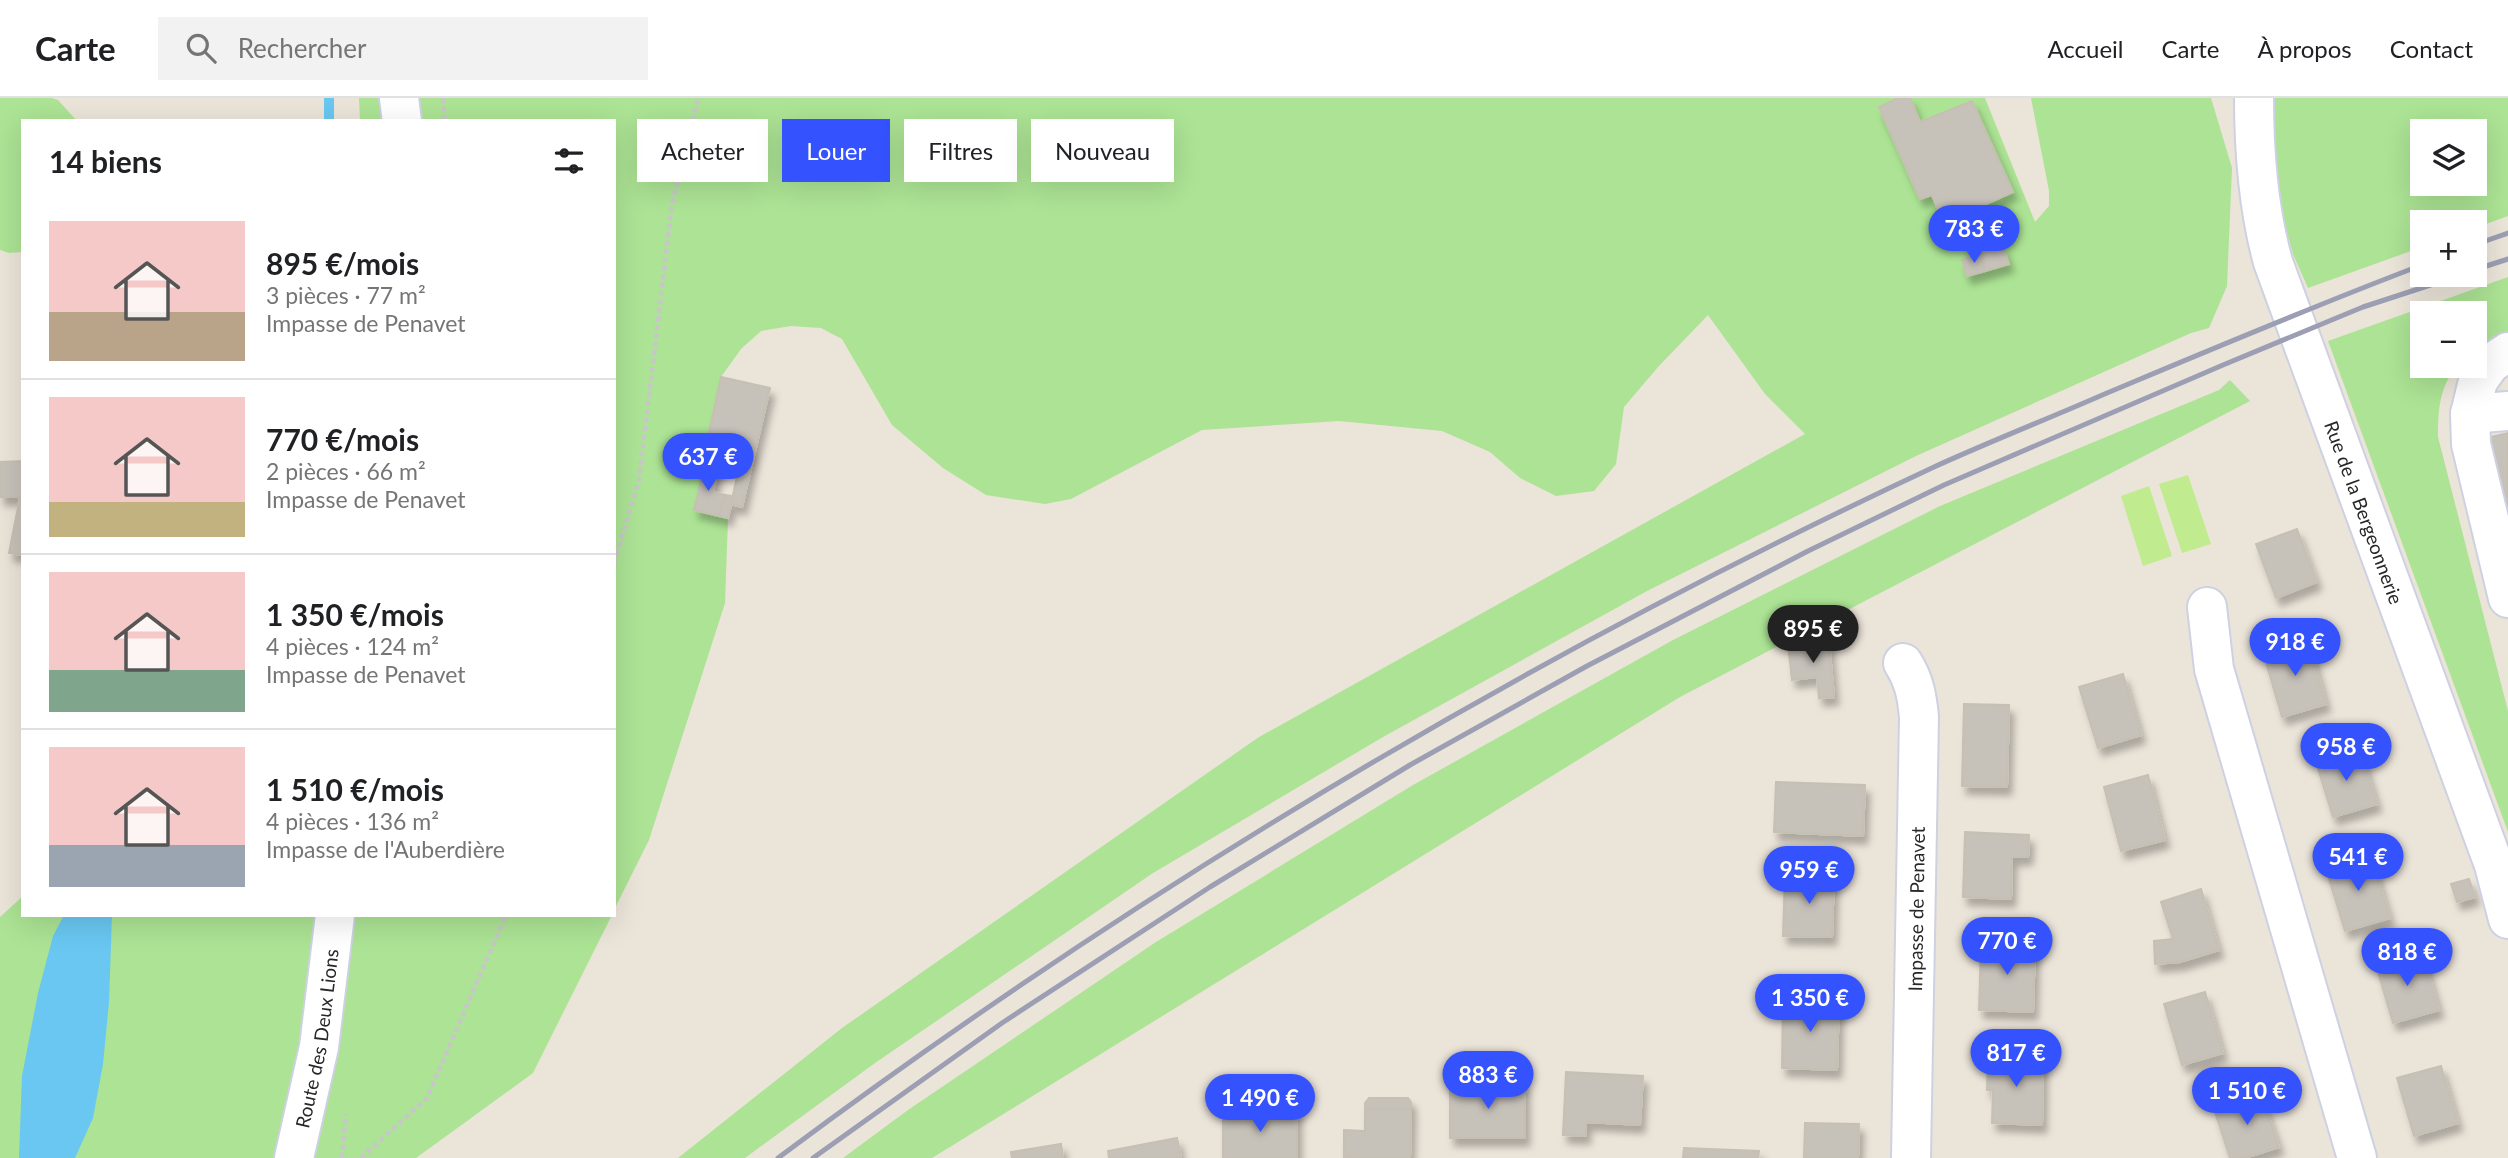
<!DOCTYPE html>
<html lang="fr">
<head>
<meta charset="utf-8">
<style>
	:root { --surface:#fff; --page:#f2f2f2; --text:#202124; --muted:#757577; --line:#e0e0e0; --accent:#3452fd }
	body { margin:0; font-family:Lato,sans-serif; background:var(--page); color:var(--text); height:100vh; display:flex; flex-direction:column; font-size:26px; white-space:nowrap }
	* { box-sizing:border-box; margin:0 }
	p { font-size:23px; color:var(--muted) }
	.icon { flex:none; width:38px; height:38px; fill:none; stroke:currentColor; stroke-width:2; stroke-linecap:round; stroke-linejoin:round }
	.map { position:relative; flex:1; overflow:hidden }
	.drawer { position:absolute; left:21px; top:21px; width:595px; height:798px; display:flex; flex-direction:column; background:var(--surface); border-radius:0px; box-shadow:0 7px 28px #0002 }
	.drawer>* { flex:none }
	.guide { position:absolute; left:637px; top:21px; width:665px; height:63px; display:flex; gap:14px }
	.fabs { position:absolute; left:2410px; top:21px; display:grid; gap:14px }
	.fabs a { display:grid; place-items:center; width:77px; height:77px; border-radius:0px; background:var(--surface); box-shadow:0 7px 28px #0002; font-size:35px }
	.price { position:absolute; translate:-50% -60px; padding:0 16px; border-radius:24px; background:var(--accent); color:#fff; font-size:23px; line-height:46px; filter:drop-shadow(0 2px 4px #0008) }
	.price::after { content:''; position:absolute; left:50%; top:42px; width:21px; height:16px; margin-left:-10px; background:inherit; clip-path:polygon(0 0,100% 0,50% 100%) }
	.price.on { background:#222; color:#fff }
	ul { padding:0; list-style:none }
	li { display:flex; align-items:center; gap:21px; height:175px; padding:0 28px }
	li+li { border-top:2px solid var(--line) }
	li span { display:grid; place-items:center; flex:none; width:196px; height:140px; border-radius:0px; color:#555 }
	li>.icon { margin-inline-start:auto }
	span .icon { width:84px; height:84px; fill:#fffc; stroke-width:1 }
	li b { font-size:30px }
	h2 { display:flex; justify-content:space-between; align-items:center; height:84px; padding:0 28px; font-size:30px }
	.chip { padding:0 24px; border-radius:0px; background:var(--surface); box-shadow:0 7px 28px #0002; font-size:24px; line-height:63px }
	.chip.on { background:var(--accent); color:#fff }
	header { display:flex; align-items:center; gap:42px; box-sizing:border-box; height:98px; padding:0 35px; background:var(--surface); border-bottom:2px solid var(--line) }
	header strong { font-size:33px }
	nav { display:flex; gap:38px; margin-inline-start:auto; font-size:24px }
	.search { width:490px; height:63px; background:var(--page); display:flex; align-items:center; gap:18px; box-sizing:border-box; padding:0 24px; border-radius:0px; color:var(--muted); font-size:26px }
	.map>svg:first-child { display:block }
	.green { fill:#ace394; fill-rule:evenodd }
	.pitch { fill:#c1eb8f }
	.water { fill:#69c7f1 }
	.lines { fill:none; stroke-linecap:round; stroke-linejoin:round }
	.stream { stroke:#69c7f1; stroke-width:10 }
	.building { fill:#c6c1b9; stroke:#c6c0b3; stroke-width:2; filter:url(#shadow) }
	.minor-casing { stroke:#ced1e2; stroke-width:42 }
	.path { stroke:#c7c7c7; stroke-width:4.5; stroke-dasharray:5 3.5; stroke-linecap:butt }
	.minor { stroke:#fff; stroke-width:38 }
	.rail { stroke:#9c9eb3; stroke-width:5 }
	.labels { text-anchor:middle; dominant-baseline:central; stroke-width:7; stroke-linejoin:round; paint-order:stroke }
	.street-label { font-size:19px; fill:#282828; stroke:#fff }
</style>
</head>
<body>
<header>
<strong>Carte</strong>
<div class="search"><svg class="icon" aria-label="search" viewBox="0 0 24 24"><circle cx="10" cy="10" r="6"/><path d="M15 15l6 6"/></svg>Rechercher</div>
<nav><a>Accueil</a><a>Carte</a><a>À propos</a><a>Contact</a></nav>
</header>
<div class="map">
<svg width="2508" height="1060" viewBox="0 0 2508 1060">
	<defs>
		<filter id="shadow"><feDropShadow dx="4.5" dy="8" stdDeviation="3.5" flood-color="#0004"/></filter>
	</defs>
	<rect width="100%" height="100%" fill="#ebe4d9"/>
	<g class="green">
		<path d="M0 0H52L58 2 77 23H23V154L9 155 0 152Z"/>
		<path d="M359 0H1985L2035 124 2049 108V93L2031 0H2211L2232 70 2227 188 2209 230 2191 235 1916 358 1647 493 1383 639 1153 775 875 965 745 1060H678L842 930 1259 639 1805 336 1765 296 1708 217 1658 269 1624 309 1616 366 1594 393 1556 398 1520 380 1490 354 1442 333 1339 323 1202 332 1071 401 1045 406 986 397 943 370 892 327 842 241 821 230 791 228 761 233 741 251 721 279 705 352 708 353 694 411 728 420 725 505 649 742 614 812V23H360Z"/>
		<path d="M2272 0H2508V118L2475 130 2474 124H2422V149L2308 190 2293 156 2277 99ZM2422 33H2474V86H2422Z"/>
		<path d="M2508 179V235L2475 254 2474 215H2422V268H2458C2439 287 2438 314 2438 339L2508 613V734L2328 243Z"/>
		<path d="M2230 282 2250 303 1680 599 932 1060H843L908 1012 1156 844 1413 687 1673 542 1940 408 2219 292Z"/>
		<path d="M23 798V817H612L533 975 416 1060H0V819Z"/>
	</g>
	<g class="pitch">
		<path d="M2188 377 2211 446 2182 455 2159 386Z"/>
		<path d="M2149 388 2172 458 2143 468 2121 398Z"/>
	</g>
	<path class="water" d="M64 817H112L109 904 103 966 93 1020 75 1060H19L22 978 38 895 53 838Z"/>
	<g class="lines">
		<path class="stream" d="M329 23V0"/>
	</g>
	<g class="building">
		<path d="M1898 0H1910L1920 24 1972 3 2013 94 1975 111 1980 121 1947 134 1932 97 1920 101 1879 9Z"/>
		<path d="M2003 149 2009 166 1985 173 1980 156Z"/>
		<path d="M1980 156 1985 173 1967 178 1962 162Z"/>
		<path d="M721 279 770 290 742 409 731 406 741 360 705 353Z"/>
		<path d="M2508 335V419L2487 340Z"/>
		<path d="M708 353 714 355 705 392 725 397 719 418 694 412Z"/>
		<path d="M714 355 722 356 713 394 705 392Z"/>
		<path d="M23 363V457L9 455 20 399H0V364Z"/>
		<path d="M725 397 733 398 728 420 719 418Z"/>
		<path d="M2297 431 2317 484 2276 500 2256 446Z"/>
		<path d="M2308 541 2326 606 2282 619 2263 554Z"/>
		<path d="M1829 543 1834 599 1819 600 1817 579 1792 582 1788 547Z"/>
		<path d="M2123 576 2141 637 2098 650 2079 589Z"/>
		<path d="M1964 606 2009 607 2007 689 1962 688Z"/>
		<path d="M2360 651 2377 706 2333 719 2316 664Z"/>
		<path d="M2148 677 2165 742 2121 753 2104 689Z"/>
		<path d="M1776 684 1865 687 1863 738 1774 734Z"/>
		<path d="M1965 734 2029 737 2028 759H2012L2011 801 1963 799Z"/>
		<path d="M2371 757 2390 820 2345 833 2326 771Z"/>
		<path d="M1785 777 1834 778 1832 839 1783 838Z"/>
		<path d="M2469 781 2475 799 2457 804 2451 786Z"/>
		<path d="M2201 791 2219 852 2180 864 2155 866 2154 843 2173 841 2161 804Z"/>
		<path d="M1981 845 2035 847 2033 914 1979 912Z"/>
		<path d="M2422 854 2439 912 2393 925 2376 867Z"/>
		<path d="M2205 894 2223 955 2182 967 2164 906Z"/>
		<path d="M1783 901H1839L1837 972 1782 970Z"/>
		<path d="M1988 958 2043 959 2042 1027 1992 1025 1993 992H1987Z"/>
		<path d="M2441 968 2458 1025 2414 1038 2397 980Z"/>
		<path d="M1566 974 1643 978 1640 1027 1586 1024V1038L1563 1037Z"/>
		<rect x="1450" y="985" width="75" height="55"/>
		<path d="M2261 995 2279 1049 2245 1060H2230L2214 1011Z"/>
		<path d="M1369 1000H1408L1411 1004V1011H1365V1005Z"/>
		<rect x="1223" y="1011" width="74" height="49"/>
		<path d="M1365 1011H1411L1410 1060H1344V1032L1365 1033Z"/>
		<path d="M1805 1025 1859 1026 1858 1060H1804Z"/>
		<path d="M1177 1040 1181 1060H1109L1108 1053Z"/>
		<path d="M1061 1046 1063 1060H1012L1011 1054Z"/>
		<path d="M1684 1050 1759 1053 1758 1060H1683Z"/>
	</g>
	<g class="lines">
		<defs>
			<g id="minor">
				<path d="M399 0 402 23"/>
				<path id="s1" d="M2254 0C2254 56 2258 110 2273 164L2494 767 2508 821"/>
				<path d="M2508 254 2490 266 2478 283 2470 316 2471 346 2508 500"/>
				<path d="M2470 316 2508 313"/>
				<path d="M2207 509 2214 571 2357 1060"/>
				<path d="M1903 565C1914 582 1917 598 1919 619L1911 1060"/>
				<path id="s2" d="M294 1060 319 949 335 817"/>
			</g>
		</defs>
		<use href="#minor" class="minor-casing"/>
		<g class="path">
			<path d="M443 0 445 23"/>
			<path d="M614 465 639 382 672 106 698 0"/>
			<path d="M342 1060 346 1016"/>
			<path d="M361 1060 427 1000 506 817"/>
		</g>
		<use href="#minor" class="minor"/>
		<g class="rail">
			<path d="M2474 147 2508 135"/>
			<path d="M2474 172 2508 161"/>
			<path d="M778 1060C1138 791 1527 559 1934 369 1991 343 2050 320 2107 295 2212 251 2316 207 2422 167"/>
			<path d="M813 1060 1002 925 1210 789 1410 667 1587 568 1808 453 1944 387 2223 267 2363 209 2461 177"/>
		</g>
	</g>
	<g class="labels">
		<g class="street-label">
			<text stroke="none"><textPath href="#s1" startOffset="432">Rue de la Bergeonnerie</textPath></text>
			<text transform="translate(1916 811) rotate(-89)">Impasse de Penavet</text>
			<text stroke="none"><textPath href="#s2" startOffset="122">Route des Deux Lions</textPath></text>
		</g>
	</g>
</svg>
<div class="fabs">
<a><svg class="icon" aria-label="layers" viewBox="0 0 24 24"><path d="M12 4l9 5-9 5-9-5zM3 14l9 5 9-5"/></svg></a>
<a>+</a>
<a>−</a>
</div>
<b class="price" style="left:1974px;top:167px">783 €</b>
<b class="price" style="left:708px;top:395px">637 €</b>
<b class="price on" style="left:1813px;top:567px">895 €</b>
<b class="price" style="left:2295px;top:580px">918 €</b>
<b class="price" style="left:2346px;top:685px">958 €</b>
<b class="price" style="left:2358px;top:795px">541 €</b>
<b class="price" style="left:1809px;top:808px">959 €</b>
<b class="price" style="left:2007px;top:879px">770 €</b>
<b class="price" style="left:2407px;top:890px">818 €</b>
<b class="price" style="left:1810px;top:936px">1 350 €</b>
<b class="price" style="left:2016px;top:991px">817 €</b>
<b class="price" style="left:1488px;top:1013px">883 €</b>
<b class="price" style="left:2247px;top:1029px">1 510 €</b>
<b class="price" style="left:1260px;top:1036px">1 490 €</b>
<div class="guide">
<a class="chip">Acheter</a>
<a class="chip on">Louer</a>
<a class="chip">Filtres</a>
<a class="chip">Nouveau</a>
</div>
<section class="drawer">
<h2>14 biens<svg class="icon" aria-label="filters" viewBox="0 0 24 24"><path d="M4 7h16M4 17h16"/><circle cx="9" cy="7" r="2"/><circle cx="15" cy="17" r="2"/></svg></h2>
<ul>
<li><span style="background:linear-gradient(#f6c9c9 65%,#b9a48a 0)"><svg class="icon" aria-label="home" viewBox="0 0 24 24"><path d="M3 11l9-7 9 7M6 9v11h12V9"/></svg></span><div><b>895 €/mois</b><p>3 pièces · 77 m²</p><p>Impasse de Penavet</p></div></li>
<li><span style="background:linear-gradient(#f6c9c9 75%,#c2b280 0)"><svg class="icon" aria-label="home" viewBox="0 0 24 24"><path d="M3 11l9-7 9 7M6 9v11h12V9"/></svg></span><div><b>770 €/mois</b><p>2 pièces · 66 m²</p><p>Impasse de Penavet</p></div></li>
<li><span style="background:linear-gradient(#f6c9c9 70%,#7fa58c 0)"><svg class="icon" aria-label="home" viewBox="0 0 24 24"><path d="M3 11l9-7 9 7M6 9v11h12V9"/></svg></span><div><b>1 350 €/mois</b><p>4 pièces · 124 m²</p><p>Impasse de Penavet</p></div></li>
<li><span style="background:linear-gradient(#f6c9c9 70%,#9aa5b1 0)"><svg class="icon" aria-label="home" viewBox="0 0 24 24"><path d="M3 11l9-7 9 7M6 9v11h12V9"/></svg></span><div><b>1 510 €/mois</b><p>4 pièces · 136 m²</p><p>Impasse de l'Auberdière</p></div></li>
</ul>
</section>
</div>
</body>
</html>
